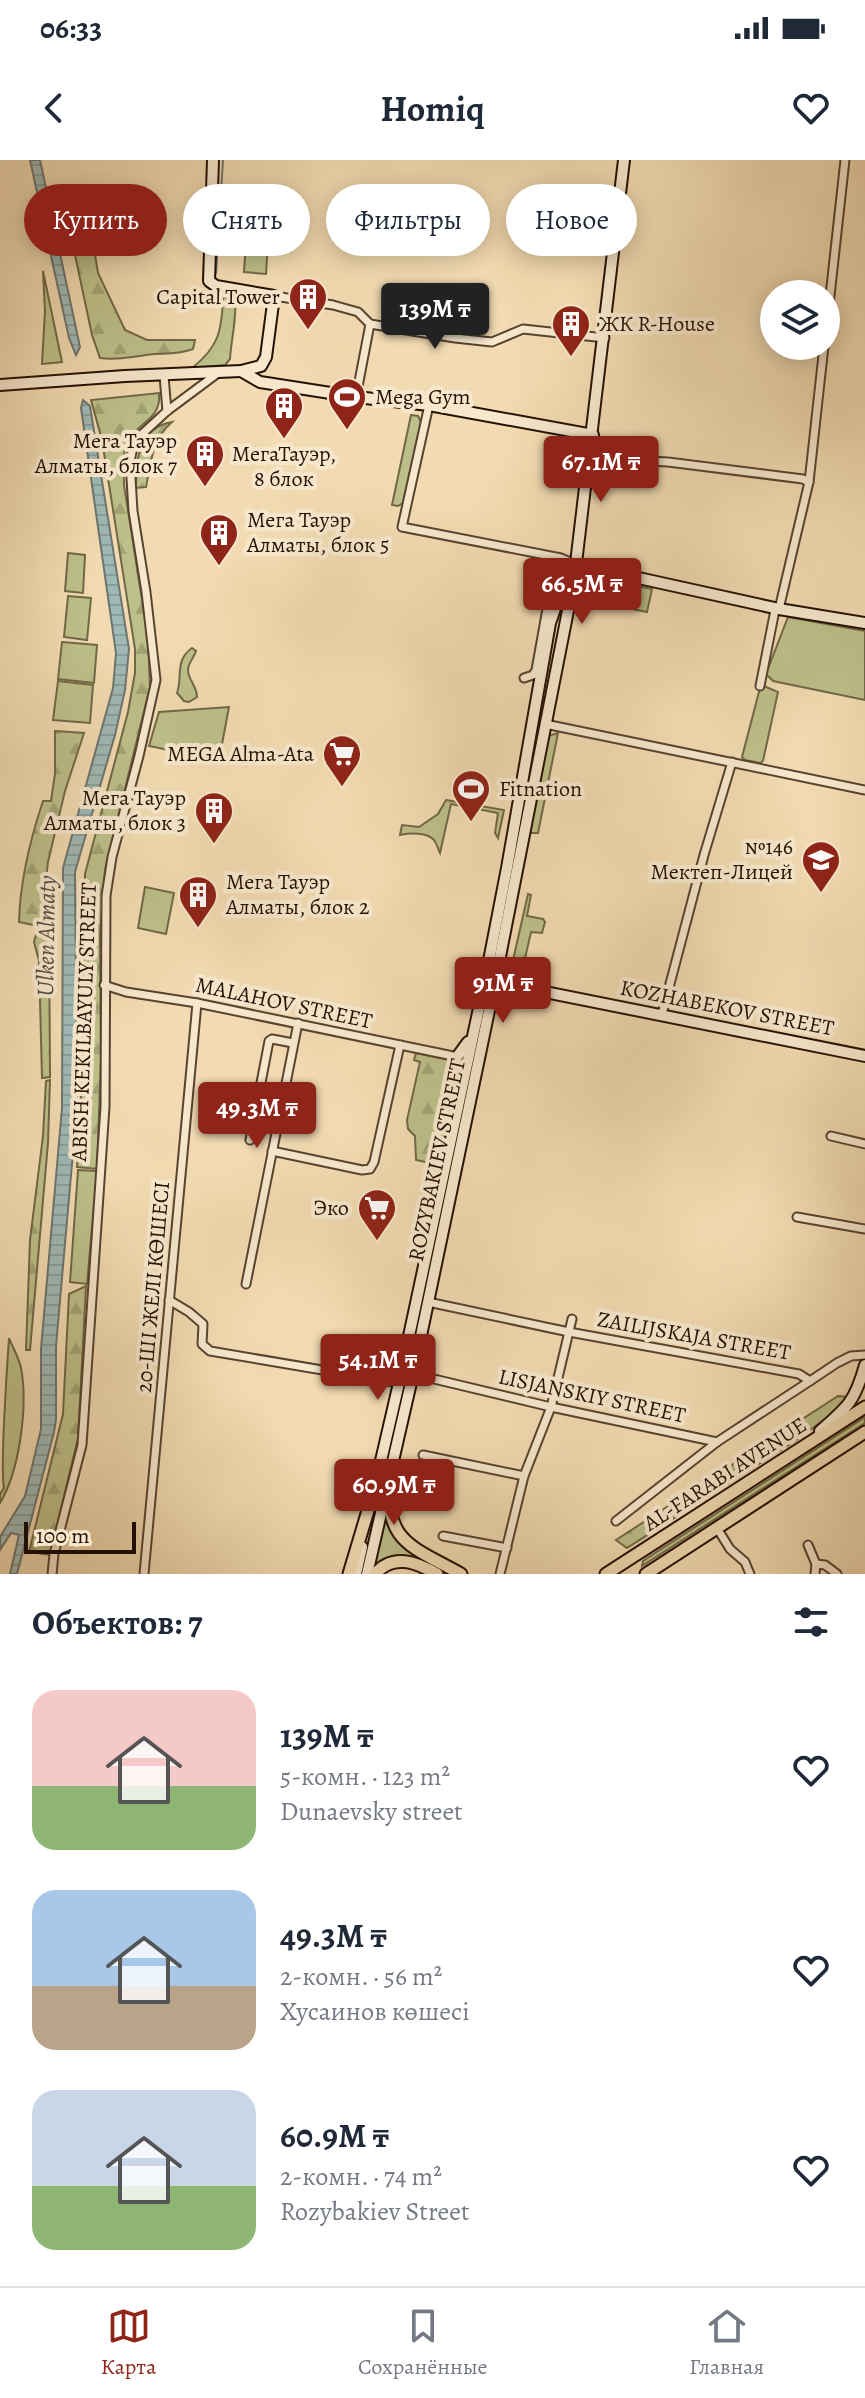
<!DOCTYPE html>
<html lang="ru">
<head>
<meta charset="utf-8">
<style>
	:root { --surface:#fff; --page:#f2f2f3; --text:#1f2937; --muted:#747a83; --line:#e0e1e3; --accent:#8f2418 }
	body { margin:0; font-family:Alegreya,serif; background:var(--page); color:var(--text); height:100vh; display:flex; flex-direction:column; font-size:30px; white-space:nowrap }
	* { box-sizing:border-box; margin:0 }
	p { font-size:26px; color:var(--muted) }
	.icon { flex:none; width:44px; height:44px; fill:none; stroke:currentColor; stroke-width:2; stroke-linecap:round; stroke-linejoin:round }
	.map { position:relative; height:1414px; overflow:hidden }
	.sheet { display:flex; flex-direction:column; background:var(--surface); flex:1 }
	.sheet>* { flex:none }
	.banner { position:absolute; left:24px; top:24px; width:818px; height:72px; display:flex; gap:16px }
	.controls { position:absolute; left:760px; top:120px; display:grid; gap:16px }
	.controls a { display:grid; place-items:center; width:80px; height:80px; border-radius:50%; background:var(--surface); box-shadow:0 4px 20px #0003; font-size:40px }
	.scale { position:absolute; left:24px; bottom:20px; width:112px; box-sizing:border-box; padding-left:8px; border:4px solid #251004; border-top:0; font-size:22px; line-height:28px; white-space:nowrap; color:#251004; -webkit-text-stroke:6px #f7e8cd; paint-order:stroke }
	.price { position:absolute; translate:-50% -68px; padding:0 18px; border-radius:8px; background:var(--accent); color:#fff; font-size:26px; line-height:52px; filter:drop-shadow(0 2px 4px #0008) }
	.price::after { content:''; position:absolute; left:50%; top:48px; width:24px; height:18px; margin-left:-12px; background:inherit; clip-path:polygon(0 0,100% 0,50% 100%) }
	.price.current { background:#222; color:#fff }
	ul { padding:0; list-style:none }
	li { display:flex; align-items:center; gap:24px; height:200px; padding:0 32px }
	li span { display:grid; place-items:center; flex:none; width:224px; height:160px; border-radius:24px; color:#555 }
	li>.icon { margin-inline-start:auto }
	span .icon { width:96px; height:96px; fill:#fffc; stroke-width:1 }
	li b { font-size:34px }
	h2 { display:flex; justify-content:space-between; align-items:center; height:96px; padding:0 32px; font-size:34px }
	.chip { padding:0 28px; border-radius:36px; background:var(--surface); box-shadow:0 4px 20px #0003; font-size:28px; line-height:72px }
	.chip.current { background:var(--accent); color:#fff }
	.status { display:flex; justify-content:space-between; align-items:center; height:56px; padding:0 40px; background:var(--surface); direction:ltr }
	.status svg { height:22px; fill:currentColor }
	header { display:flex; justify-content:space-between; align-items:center; height:104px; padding:0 32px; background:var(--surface); font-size:36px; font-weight:600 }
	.menu { display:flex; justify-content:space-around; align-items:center; height:112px; border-top:2px solid var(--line); background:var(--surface); font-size:22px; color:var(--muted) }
	.menu a { display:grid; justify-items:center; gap:4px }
	.menu .current { color:var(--accent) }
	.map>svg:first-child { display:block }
	.green { fill:#bdc08a; stroke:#716847; stroke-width:2 }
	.forest { fill:url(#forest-firs); stroke:#716847; stroke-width:2 }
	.water { fill:url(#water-rules); stroke:#6e756f; stroke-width:2 }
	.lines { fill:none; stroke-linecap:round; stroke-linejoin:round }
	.stream { stroke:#6e756f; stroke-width:2 }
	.street-casing { stroke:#584330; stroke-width:11 }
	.secondary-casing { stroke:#251004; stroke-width:14 }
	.primary-casing { stroke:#251004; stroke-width:15 }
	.street { stroke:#f7e8cd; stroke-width:7 }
	.secondary { stroke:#f7e8cd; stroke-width:10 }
	.primary { stroke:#f2dbb2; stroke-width:11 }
	.labels { text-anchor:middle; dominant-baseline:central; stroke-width:8; stroke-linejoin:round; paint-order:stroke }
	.poi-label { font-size:22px; fill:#251004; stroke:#f7e8cd; text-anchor:end }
	.street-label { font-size:22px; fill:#251004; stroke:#f7e8cd }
	.water-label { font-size:24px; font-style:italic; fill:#504b42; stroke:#f7e8cd }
</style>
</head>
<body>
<div class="status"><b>06:33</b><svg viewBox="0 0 49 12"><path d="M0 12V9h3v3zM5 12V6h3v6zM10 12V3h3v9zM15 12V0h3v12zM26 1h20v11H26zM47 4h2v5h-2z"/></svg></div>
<header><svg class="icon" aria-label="back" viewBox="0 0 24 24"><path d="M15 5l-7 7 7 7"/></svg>Homiq<svg class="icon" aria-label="heart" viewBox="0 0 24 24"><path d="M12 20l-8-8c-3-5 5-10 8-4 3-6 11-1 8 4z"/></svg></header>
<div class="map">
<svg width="865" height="1414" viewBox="0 0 865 1414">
	<defs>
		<pattern id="forest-firs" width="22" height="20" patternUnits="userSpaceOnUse" patternTransform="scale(2)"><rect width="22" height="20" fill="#bdc08a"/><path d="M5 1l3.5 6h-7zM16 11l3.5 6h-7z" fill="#a2a475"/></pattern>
		<pattern id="water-rules" width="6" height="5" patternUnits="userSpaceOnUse" patternTransform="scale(2)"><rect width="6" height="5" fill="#9fb9b6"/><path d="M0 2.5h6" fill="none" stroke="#899e9b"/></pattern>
	</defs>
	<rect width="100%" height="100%" fill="#f2dbb2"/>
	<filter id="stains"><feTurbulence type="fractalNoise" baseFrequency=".0025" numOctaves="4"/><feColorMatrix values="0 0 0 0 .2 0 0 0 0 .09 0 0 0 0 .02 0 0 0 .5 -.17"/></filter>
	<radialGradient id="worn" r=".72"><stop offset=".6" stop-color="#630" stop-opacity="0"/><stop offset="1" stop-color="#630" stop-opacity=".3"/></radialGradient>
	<g class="green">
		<path d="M246 81 268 82 266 114 244 112Z"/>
		<path d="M43 111 62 202 42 204 45 151Z"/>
		<path d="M223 137 235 139C237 158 231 180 230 199L225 205 192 208C219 187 222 170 223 137Z"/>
		<path d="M411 255 418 256 421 262 403 343 398 346 392 345Z"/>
		<path d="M68 393 85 395 83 433 65 431Z"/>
		<path d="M612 421 652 429 647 452 607 444Z"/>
		<path d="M68 436 91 438 87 480 64 477Z"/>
		<path d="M788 457 865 471V540L773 521 766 514Z"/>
		<path d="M62 482 97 485 94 523 58 519Z"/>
		<path d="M192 488 196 491C194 498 188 503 188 510 188 520 197 526 197 537L189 542 184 541 177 533C183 517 174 501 192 488Z"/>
		<path d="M58 521 93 525 90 563 53 560Z"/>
		<path d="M764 526 778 532 763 601 760 603 745 600 742 597 760 528Z"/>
		<path d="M229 547 219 600 149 586 159 552Z"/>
		<path d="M558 573 538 673H530L548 576Z"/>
		<path d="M446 640 504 650 498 678 495 673 498 653 451 644 440 693C438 689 437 684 434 680 427 672 410 673 400 675L402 665 419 667 438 654Z"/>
		<path d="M145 727 174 733 166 774 138 768Z"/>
		<path d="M528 734 531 735 527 756 543 759 545 762 542 773 531 772 523 807 534 811V814L511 809Z"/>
		<path d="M78 1010 97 1011 87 1124 70 1122Z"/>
		<path d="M9 1178C13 1188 19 1198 21 1208 28 1245 20 1310 0 1343V1334L4 1328C0 1307 7 1208 9 1178Z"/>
		<path d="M865 1257V1263L642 1406 643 1401 655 1393Z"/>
		<path d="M385 1356 396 1378 421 1400C403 1393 387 1393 373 1408Z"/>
	</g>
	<g class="forest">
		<path d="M71 76 92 77 98 113 125 170 147 180H195L193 189C175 196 158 192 140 196 125 198 115 200 100 198L92 175Z"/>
		<path d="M159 233C162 262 134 262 126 286 122 297 124 313 124 325L148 478 150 527 105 710 100 776 101 899 97 1009 77 1007 83 897 85 714 128 552 135 513V489L102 280 91 240Z"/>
		<path d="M172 262C152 279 151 302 146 327L136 328C136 299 138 268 172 262Z"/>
		<path d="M55 571 84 573 65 631 48 702 41 760 33 765 19 762C20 721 30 680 43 641H51L55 614Z"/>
		<path d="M49 760 50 917 42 918 39 801 34 782 37 771Z"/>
		<path d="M416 893 450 900 458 913 439 1005 416 1000 415 976 408 969 407 960 420 902 414 900Z"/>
		<path d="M50 920 48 983 30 1190H26L30 1080 43 976 46 921Z"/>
		<path d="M86 1126 78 1278 50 1395 29 1392 63 1254 69 1134Z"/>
		<path d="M838 1236 850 1237 836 1251 795 1281 627 1388 616 1380Z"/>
	</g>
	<g class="water">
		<path d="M30 0H40L80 187 76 195 69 178Z"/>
		<path d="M83 240 90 246 129 489 125 530 115 575 75 712 77 947 56 1186V1260L54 1272 17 1414H10L19 1375 11 1373 0 1390V1377L25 1336 41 1269V1189L62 948 63 708 113 528 116 493 81 248Z"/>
	</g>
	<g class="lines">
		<path class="stream" d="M216 113 223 0"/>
		<defs>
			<g id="street">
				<path d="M274 136 333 145 358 152 370 164 455 178 492 182 523 169 605 178"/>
				<path d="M826 172 845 0"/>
				<path d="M164 216 167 251"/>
				<path d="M356 237 370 164"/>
				<path d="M429 245 402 367 561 398 575 404"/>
				<path d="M590 298 668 302 803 319 809 322"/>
				<path d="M779 449 809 322 824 186"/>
				<path d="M524 518 533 515 536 510 548 443 563 413"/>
				<path d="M760 526 775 450"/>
				<path d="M545 564 865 630"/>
				<path d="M104 825 126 832 197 843 458 897"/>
				<path d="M662 854 704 695 732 602"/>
				<path d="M831 976 865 984"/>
				<path d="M250 980 269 881 272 879 293 883"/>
				<path d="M272 991 362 1010 370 1009 374 1002 400 885"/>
				<path d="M797 1057 865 1069"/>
				<path d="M246 1124 298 863"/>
				<path d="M169 1140 189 1152 203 1164 202 1184 210 1191 399 1223"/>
				<path d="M428 1142 569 1172 799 1214 810 1221"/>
				<path d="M413 1214 551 1247 717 1282"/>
				<path d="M423 1295 524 1316"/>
				<path d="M616 1361 717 1282 810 1221 837 1203 851 1196 865 1195"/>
				<path d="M717 1368 730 1389 745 1402 750 1414"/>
				<path d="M443 1376 507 1388"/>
				<path d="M808 1385 816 1404 815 1414"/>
				<path d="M816 1404 825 1405 837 1414"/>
				<path d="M52 1414 54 1394 82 1285 105 947 106 736 112 697 139 596 156 520 146 432 133 351 130 302 133 287 141 275 167 251 218 213"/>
				<path d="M144 1414 197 843"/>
				<path d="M500 1414 524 1316 551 1247 572 1159"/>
			</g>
			<g id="secondary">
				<path d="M241 211 260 222 356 237 429 245 593 275"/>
				<path d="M0 225 125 216 241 211 261 206 266 197 274 136 216 126 209 121 213 0"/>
				<path d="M490 821 865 896"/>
				<path d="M457 897 468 882"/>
				<path d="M820 1271C848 1247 855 1241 865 1205"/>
				<path d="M371 1344 399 1223 488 806 507 708 550 463 570 405 575 404 779 449 865 463"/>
				<path d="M356 1414 362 1387"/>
				<path d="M367 1414 413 1214 495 822 574 420 624 0"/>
			</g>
			<g id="primary">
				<path d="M390 1313C384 1382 407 1384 461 1414"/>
				<path d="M349 1414 372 1337"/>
				<path d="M375 1414C393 1393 416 1402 437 1414"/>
				<path d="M606 1414 865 1247"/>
				<path d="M646 1414 865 1272"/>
			</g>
		</defs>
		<use href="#street" class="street-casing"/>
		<use href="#secondary" class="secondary-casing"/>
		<use href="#primary" class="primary-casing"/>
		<use href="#street" class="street"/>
		<use href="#secondary" class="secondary"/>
		<use href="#primary" class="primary"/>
	</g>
	<defs>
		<symbol id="building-pin" viewBox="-11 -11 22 30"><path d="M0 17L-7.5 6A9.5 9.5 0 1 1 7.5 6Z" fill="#8f2418" stroke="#f7e8cd"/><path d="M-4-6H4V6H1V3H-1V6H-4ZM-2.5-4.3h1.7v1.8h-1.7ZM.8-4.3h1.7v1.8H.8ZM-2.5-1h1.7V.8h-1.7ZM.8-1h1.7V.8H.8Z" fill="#fff"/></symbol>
		<symbol id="stadium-pin" viewBox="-11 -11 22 30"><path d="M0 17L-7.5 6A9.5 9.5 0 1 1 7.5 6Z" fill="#8f2418" stroke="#f7e8cd"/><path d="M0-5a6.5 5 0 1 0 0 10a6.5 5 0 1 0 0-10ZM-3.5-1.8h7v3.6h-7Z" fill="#fff"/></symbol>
		<symbol id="supermarket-pin" viewBox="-11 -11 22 30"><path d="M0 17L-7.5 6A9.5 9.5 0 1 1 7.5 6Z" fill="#8f2418" stroke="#f7e8cd"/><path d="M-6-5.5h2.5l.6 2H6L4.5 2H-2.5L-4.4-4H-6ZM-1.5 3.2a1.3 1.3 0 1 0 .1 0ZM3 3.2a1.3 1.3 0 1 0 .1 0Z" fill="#fff"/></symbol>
		<symbol id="school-pin" viewBox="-11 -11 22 30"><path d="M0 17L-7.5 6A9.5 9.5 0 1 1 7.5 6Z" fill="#8f2418" stroke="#f7e8cd"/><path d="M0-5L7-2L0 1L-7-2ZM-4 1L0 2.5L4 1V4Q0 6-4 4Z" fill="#fff"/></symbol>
	</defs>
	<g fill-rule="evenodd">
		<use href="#building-pin" x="286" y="115" width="44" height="60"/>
		<use href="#building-pin" x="549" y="142" width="44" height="60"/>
		<use href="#stadium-pin" x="325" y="215" width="44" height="60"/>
		<use href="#building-pin" x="262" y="224" width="44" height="60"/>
		<use href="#building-pin" x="183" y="272" width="44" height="60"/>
		<use href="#building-pin" x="197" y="351" width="44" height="60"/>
		<use href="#supermarket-pin" x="320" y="572" width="44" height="60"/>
		<use href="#stadium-pin" x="449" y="607" width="44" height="60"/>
		<use href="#building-pin" x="192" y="629" width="44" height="60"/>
		<use href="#school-pin" x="799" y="678" width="44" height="60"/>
		<use href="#building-pin" x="176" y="713" width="44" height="60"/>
		<use href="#supermarket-pin" x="355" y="1026" width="44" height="60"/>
	</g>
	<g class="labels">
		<g class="poi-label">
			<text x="280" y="137">Capital Tower</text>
			<text x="599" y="164" text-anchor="start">ЖК R-House</text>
			<text x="375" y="237" text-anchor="start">Mega Gym</text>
			<text x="177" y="281">Мега Тауэр<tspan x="177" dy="25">Алматы, блок 7</tspan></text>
			<text x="284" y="294" text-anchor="middle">МегаТауэр,<tspan x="284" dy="25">8 блок</tspan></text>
			<text x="247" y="360" text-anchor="start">Мега Тауэр<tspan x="247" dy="25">Алматы, блок 5</tspan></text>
			<text x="314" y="594">MEGA Alma-Ata</text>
			<text x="499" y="629" text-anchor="start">Fitnation</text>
			<text x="186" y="638">Мега Тауэр<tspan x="186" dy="25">Алматы, блок 3</tspan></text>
			<text x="793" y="687">№146<tspan x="793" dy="25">Мектеп-Лицей</tspan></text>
			<text x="226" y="722" text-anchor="start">Мега Тауэр<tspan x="226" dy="25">Алматы, блок 2</tspan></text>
			<text x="349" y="1048">Эко</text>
		</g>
		<g class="street-label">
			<text transform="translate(284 843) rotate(12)">MALAHOV STREET</text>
			<text transform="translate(727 848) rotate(11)">KOZHABEKOV STREET</text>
			<text transform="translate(84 862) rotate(-88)">ABISH KEKILBAYULY STREET</text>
			<text transform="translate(437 1000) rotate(-78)">ROZYBAKIEV STREET</text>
			<text transform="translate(153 1127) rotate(-85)">20-ШІ ЖЕЛІ КӨШЕСІ</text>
			<text transform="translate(694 1176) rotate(10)">ZAILIJSKAJA STREET</text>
			<text transform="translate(592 1236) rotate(12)">LISJANSKIY STREET</text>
			<text transform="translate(725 1314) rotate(-33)">AL-FARABI AVENUE</text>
		</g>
		<g class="water-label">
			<text transform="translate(46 776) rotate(-89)">Ulken Almaty</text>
		</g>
	</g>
	<rect width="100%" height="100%" filter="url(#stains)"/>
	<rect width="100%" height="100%" fill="url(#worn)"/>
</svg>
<div class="controls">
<a><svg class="icon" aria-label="layers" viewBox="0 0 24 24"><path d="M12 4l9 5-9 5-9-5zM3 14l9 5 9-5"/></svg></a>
</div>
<div class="scale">100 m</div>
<b class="price current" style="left:435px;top:191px">139M ₸</b>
<b class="price" style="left:601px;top:344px">67.1M ₸</b>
<b class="price" style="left:582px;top:466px">66.5M ₸</b>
<b class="price" style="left:503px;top:865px">91M ₸</b>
<b class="price" style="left:257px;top:990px">49.3M ₸</b>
<b class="price" style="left:378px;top:1242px">54.1M ₸</b>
<b class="price" style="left:394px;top:1367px">60.9M ₸</b>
<div class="banner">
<a class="chip current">Купить</a>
<a class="chip">Снять</a>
<a class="chip">Фильтры</a>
<a class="chip">Новое</a>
</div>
</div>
<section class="sheet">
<h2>Объектов: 7<svg class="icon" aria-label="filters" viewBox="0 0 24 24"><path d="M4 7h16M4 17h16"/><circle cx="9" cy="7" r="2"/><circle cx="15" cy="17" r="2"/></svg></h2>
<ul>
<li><span style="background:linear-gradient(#f6c9c9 60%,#8fb573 0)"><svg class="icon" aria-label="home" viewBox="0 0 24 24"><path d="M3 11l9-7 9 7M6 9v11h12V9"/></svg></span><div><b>139M ₸</b><p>5-комн. · 123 m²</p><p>Dunaevsky street</p></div><svg class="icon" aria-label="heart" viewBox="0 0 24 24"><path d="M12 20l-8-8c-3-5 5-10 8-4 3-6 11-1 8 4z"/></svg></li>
<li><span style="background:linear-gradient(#a9c7e8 60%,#b9a48a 0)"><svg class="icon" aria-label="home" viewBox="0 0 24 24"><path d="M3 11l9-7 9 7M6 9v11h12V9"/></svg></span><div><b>49.3M ₸</b><p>2-комн. · 56 m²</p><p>Хусаинов көшесі</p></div><svg class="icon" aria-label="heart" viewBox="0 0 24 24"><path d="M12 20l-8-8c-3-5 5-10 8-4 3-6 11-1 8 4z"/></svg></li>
<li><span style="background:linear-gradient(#c9d6e8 60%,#8fb573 0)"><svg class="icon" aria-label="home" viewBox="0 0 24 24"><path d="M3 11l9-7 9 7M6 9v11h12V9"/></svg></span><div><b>60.9M ₸</b><p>2-комн. · 74 m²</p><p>Rozybakiev Street</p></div><svg class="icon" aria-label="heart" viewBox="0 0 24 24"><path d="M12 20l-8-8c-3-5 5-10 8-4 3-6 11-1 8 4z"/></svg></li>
</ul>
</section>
<nav class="menu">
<a class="current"><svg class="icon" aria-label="map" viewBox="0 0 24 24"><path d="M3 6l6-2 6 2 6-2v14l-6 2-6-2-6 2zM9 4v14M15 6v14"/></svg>Карта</a>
<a><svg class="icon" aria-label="saved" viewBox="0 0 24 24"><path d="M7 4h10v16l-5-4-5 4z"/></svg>Сохранённые</a>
<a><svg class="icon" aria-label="home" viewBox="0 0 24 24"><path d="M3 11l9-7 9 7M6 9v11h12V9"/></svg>Главная</a>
</nav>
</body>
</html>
